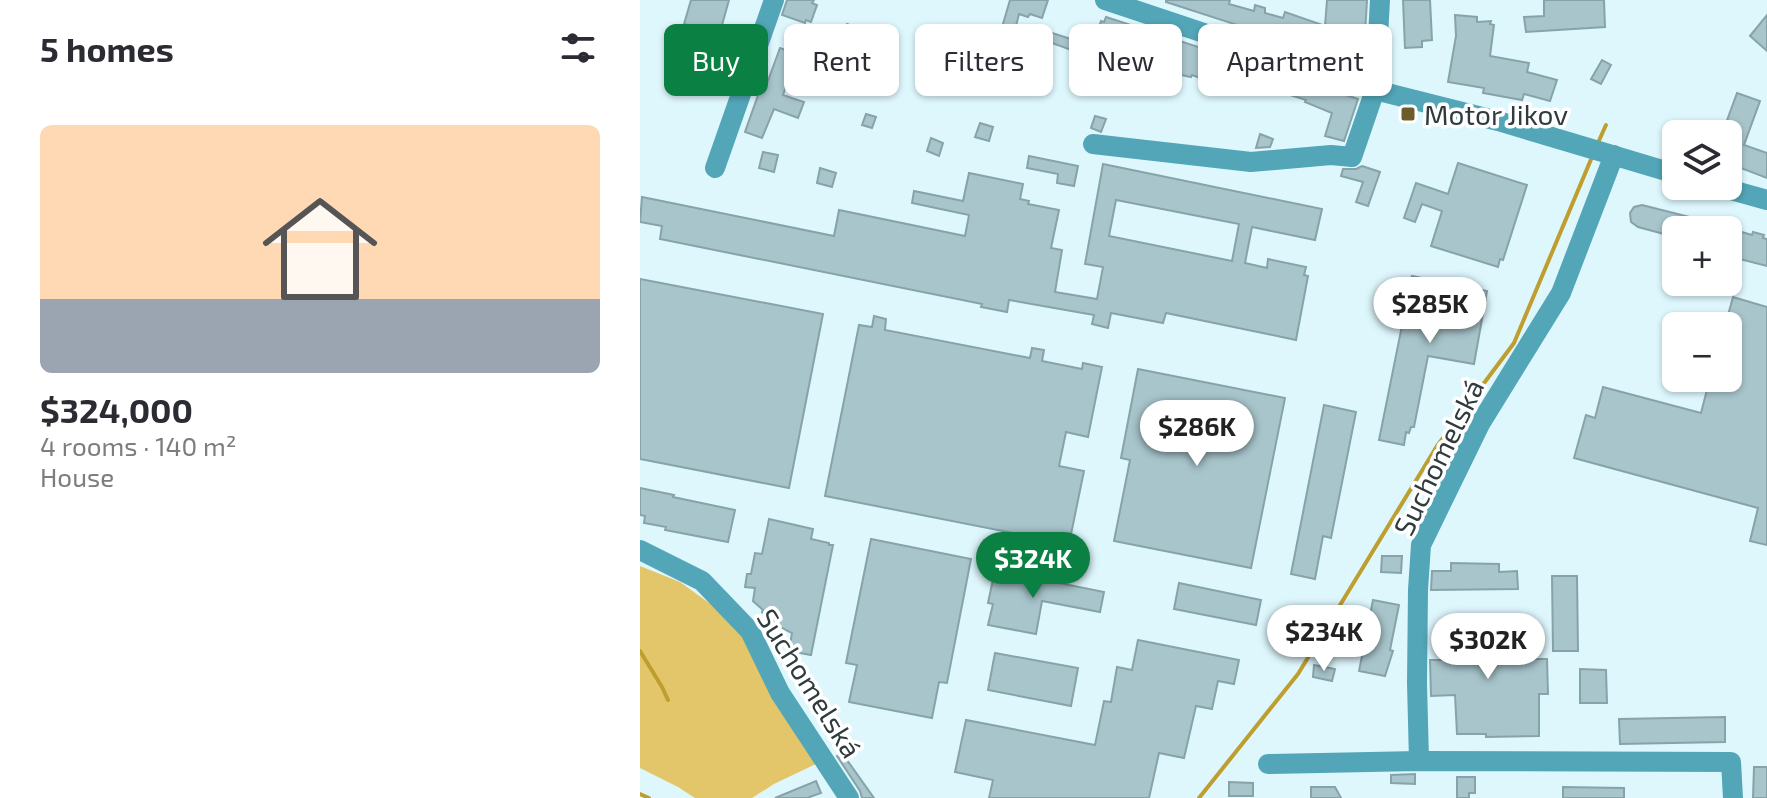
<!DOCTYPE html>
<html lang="en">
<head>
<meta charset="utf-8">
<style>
	:root { --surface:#fff; --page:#f2f2f3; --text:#2b2b33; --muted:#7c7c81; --accent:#0b8043 }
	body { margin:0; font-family:"Exo 2",sans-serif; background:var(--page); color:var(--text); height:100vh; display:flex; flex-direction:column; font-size:30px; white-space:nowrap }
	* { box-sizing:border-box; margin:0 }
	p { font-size:26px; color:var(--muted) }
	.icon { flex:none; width:44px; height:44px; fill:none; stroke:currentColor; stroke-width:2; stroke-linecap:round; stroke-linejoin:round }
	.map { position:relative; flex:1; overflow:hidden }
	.panel { display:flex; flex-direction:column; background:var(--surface); width:640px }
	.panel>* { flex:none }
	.hud { position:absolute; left:24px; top:24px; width:760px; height:72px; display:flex; gap:16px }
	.buttons { position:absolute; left:1022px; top:120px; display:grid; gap:16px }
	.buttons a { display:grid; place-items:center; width:80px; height:80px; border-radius:12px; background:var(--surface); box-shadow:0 2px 6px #0004; font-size:40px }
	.price { position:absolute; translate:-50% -68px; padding:0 18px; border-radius:28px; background:#fff; color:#222; font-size:26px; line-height:52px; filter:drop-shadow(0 2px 4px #0008) }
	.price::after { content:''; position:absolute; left:50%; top:48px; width:24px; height:18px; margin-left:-12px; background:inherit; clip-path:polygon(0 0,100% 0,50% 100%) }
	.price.selected { background:var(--accent); color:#fff }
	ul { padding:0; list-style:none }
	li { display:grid; align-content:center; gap:16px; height:424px; padding:0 40px }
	li span { display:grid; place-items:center; height:248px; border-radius:12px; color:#555 }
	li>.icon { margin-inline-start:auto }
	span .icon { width:144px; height:144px; fill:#fffc; stroke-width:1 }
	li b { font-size:34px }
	h2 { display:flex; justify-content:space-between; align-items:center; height:96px; padding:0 40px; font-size:34px }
	.pill { padding:0 28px; border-radius:12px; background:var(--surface); box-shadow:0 2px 6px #0004; font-size:28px; line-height:72px }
	.pill.selected { background:var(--accent); color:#fff }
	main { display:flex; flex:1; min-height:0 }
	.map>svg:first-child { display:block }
	.green { fill:#e4c66a }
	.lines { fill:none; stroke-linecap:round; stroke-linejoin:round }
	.stream { stroke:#bf9e30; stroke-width:4 }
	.building { fill:#a8c5cc; stroke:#87a3aa; stroke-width:2; fill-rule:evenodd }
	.minor { stroke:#52a6b8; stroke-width:20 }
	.poi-dot { fill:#6c5c2a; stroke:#fff; stroke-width:3 }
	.labels { text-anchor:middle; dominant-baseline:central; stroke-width:7; stroke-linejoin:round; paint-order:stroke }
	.poi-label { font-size:28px; fill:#2f3b3d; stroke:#fff; text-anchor:start }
	.street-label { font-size:28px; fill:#2f3b3d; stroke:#fff }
</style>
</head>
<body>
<main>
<section class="panel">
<h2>5 homes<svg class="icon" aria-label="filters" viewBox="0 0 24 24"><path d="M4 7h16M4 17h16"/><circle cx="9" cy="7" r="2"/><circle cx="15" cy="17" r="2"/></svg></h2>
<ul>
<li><span style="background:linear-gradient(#ffd9b3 70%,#9aa5b1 0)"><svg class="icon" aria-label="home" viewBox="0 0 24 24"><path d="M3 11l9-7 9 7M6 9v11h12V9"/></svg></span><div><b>$324,000</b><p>4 rooms · 140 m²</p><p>House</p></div></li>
</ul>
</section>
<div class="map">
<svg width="1127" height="798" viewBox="0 0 1127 798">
	<rect width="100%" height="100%" fill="#def7fd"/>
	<path class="green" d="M0 566 40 582 97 623 178 763 134 784 112 798H55L38 787 0 768Z"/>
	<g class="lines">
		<g class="stream">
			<path d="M957 145 966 125"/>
			<path d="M0 651 22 687 28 700"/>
			<path d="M0 794 9 798"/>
			<path d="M559 798 658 674 797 446 874 343 952 157"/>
		</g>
	</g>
	<g class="building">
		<path d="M51 0H89L70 68 73 69 69 79 57 75 60 70 43 57 51 26 44 24Z"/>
		<path d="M147 0H174L172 3 177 5 171 22 166 20 165 23 142 15Z"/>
		<path d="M370 0H408L402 18 390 14 388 17 379 14 373 38 360 34Z"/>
		<path d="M526 0H590L589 4 614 11 615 5 625 8V13L643 18 645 12 685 26 687 0H727L724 50 702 49 683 44 681 52 526 2Z"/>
		<path d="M763 0H790L792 40 782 41V47L765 48Z"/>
		<path d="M904 0H964L965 27 886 32 884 17 904 16Z"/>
		<path d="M815 15 837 17V22L851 21 850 24 854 25 850 56 889 63 887 72 917 80 910 101 884 94 882 100 843 93 844 88 808 82 816 36Z"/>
		<path d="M1127 15V51L1110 36Z"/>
		<path d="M466 17 718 99 704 141 685 136 692 113 665 102 666 100 635 90 636 87 594 73 593 78 577 73 574 83 552 75 551 77 508 68 506 73 470 57 471 54 446 46 452 27 458 29 461 21 464 22Z"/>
		<path d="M207 24 224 31 214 57 197 50Z"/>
		<path d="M409 32 440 42 437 52 406 41Z"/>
		<path d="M140 48 157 54 143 95 164 102 158 118 134 109 122 138 105 132 122 84 126 86Z"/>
		<path d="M962 60 971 65 961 84 951 79Z"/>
		<path d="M1097 93 1120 101 1104 145 1127 153V178L1088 163V134H1082Z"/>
		<path d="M226 114 236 117 232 128 222 125Z"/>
		<path d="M455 116 466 119 461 132 451 128Z"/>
		<path d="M340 123 353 127 349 141 335 137Z"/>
		<path d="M620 134 633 139 630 147 616 148Z"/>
		<path d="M291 138 303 143 299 156 287 151Z"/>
		<path d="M123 152 138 155 134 172 119 168Z"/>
		<path d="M389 156 438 166 434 186 417 183 418 174 387 168Z"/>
		<path d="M818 163 887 185 863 260 860 259 858 267 791 246 802 211 782 204 775 222 764 218 776 183 808 194Z"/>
		<path d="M463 164 682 209 675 240 612 227 605 263 627 268 628 259 666 267 664 275 668 276 656 340 526 313 523 323 471 313 468 328 452 324 454 315 369 300 367 312 341 307 342 304 20 239 22 226 0 222 2 197 194 236 199 210 325 236 329 215 272 203 274 191 323 201 329 173 383 184 380 199 389 201 388 204 419 210 411 248 422 250 415 292 457 299 463 267 445 264ZM476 200 599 224 592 261 469 236Z"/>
		<path d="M722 166 740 172 728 206 716 202 723 182 701 176 703 169H716Z"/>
		<path d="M180 168 196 173 192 187 177 183Z"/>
		<path d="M1002 205 1085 226 1084 230H1036L1035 237 998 227 991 222 990 213 994 207Z"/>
		<path d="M1095 230 1112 235 1113 232 1124 235 1123 238 1127 239V266L1088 256Z"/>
		<path d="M772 276 847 291 834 364 788 356 774 427H771L769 433 766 432 764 445 739 440Z"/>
		<path d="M0 279 183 314 149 488 0 459Z"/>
		<path d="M1093 297 1127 307V545L1110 541 1118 508 934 458 946 415 955 418 963 387 1061 413 1070 378H1088V326H1085Z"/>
		<path d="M234 316 246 319 245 330 390 358 392 348 404 350 402 361 442 369 443 363 462 367 448 437 426 432 419 466 444 471 429 544 185 496 219 325 232 327Z"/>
		<path d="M498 369 645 398 611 568 474 541 490 460 481 458Z"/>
		<path d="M684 405 716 412 691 538 683 536 675 579 651 574Z"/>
		<path d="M0 488 34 495 33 497 95 510 88 542 25 530 26 527 4 523 5 516 0 515Z"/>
		<path d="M129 519 173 529 171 539 189 543V545H193L171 655 149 651 152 633 128 621V618L122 612 123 610 113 601 115 588 105 587 107 574H111L115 553 122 554Z"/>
		<path d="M231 539 331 559 307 683 299 682 292 718 209 702 217 665 206 663Z"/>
		<path d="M742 556H762L761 573 741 572Z"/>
		<path d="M811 563 859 564V572L877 571 878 589 791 590 792 571H811Z"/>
		<path d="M355 570 464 592 460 612 402 601 396 634 348 625 353 604 348 603Z"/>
		<path d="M912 576H937L938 651H913Z"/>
		<path d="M539 583 621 600 616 625 534 609Z"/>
		<path d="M733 600 759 605 750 650 753 651 745 676 719 671Z"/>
		<path d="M860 617 861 659H907L908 694H899V736L846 737V734H817L815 695 791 696 790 660H804V618Z"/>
		<path d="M498 640 599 660 594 684 578 681 572 709 556 706 544 758 519 753 509 798H349L353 780 315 772 326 720 455 745 464 701 471 702 477 667 492 670Z"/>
		<path d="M355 653 438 668 431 706 348 690Z"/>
		<path d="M674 665 695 669 692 681 673 677Z"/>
		<path d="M940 669 966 670 967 703H940Z"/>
		<path d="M1085 717V742L980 744 979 719Z"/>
		<path d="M202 753 234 798H222L220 791 197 756Z"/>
		<path d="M1114 767H1127V798H1113Z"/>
		<path d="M775 774V784L751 783V775Z"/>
		<path d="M817 777H835V793H829V798H817Z"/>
		<path d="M176 781 181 793 167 798H135Z"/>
		<path d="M589 782 613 783V796H589Z"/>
		<path d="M671 787H695L701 798H671Z"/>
		<path d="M923 787 984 788V798H923Z"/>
	</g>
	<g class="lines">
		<g class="minor">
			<path d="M465 0 735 90 858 121 1036 174"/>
			<path d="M453 144 611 162 691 155 712 157 735 90 740 0"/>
			<path d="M75 168 134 0"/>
			<path d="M1077 186 1127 200"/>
			<path d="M0 550 62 581 110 631 140 693 209 798"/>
			<path d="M779 761 777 683 778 590 781 545 840 424 921 293 974 155"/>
			<path d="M628 764 779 761 1091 762 1093 798"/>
		</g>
	</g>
	<rect class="poi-dot" x="760" y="106" width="16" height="16" rx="4"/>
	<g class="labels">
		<g class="poi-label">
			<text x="784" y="114">Motor Jikov</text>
		</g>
		<g class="street-label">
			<text transform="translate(798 457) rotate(-64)">Suchomelská</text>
			<text transform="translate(170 683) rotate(58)">Suchomelská</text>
		</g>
	</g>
</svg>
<div class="buttons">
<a><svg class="icon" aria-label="layers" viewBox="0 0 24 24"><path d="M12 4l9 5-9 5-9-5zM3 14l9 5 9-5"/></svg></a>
<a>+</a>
<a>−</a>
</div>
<b class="price" style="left:790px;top:345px">$285K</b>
<b class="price" style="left:557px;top:468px">$286K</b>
<b class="price selected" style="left:393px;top:600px">$324K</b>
<b class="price" style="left:684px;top:673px">$234K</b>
<b class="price" style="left:848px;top:681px">$302K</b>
<div class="hud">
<a class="pill selected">Buy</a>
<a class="pill">Rent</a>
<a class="pill">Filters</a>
<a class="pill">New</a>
<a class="pill">Apartment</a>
</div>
</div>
</main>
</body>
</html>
